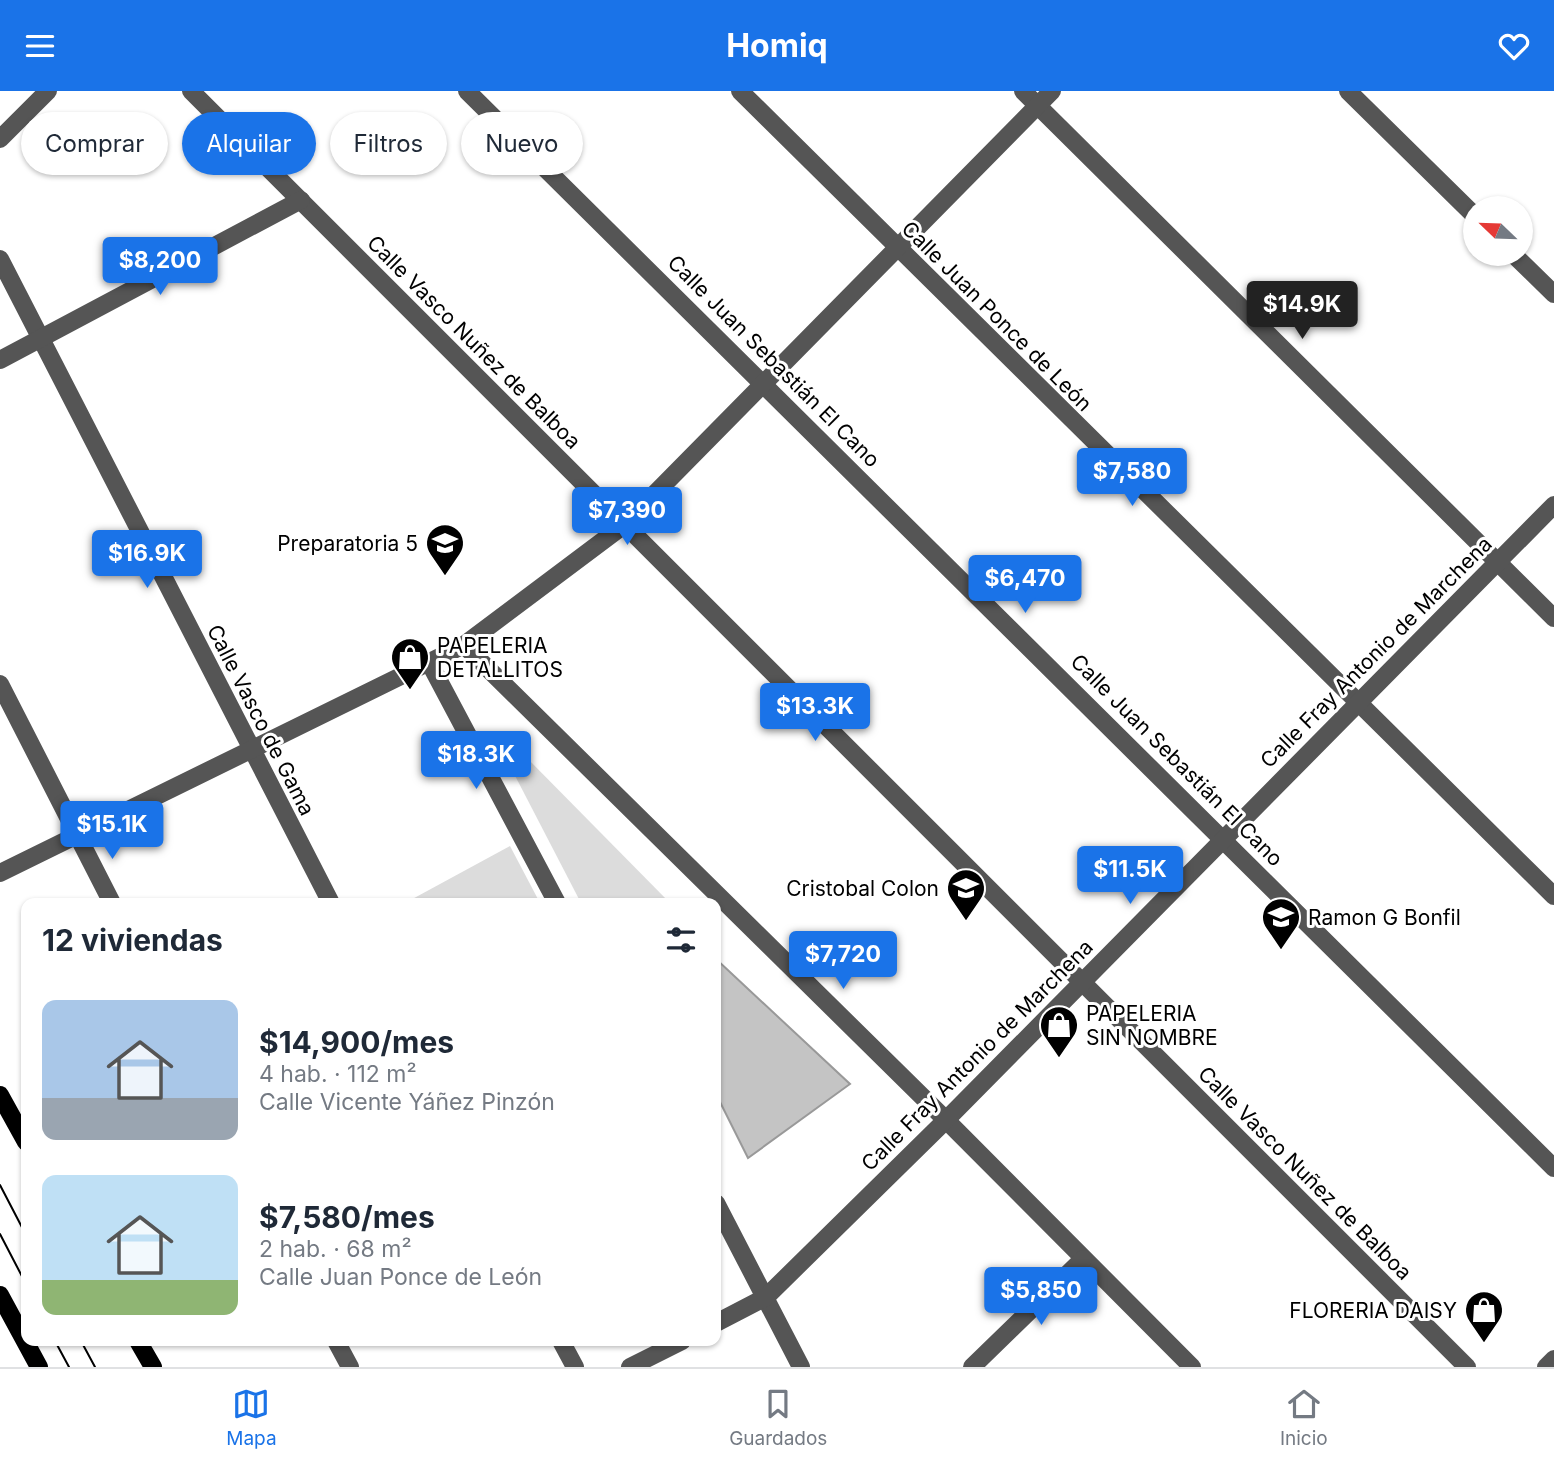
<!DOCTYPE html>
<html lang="es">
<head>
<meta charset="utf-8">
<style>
	:root { --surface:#fff; --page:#f6f6f7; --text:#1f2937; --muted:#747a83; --line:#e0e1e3; --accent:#1a73e8 }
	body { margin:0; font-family:Inter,sans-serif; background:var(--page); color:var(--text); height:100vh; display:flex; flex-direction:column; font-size:26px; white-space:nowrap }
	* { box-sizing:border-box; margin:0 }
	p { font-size:23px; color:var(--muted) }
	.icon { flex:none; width:38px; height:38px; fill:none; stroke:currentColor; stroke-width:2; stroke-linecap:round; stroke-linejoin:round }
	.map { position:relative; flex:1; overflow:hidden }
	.side { position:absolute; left:21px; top:807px; width:700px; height:448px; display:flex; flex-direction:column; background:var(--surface); border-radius:14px; box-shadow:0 2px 5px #0004 }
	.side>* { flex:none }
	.guide { position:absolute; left:21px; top:21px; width:700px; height:63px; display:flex; gap:14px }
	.needle { width:46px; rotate:293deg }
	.buttons { position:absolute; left:1463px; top:105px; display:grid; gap:14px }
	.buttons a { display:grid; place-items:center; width:70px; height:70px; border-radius:50%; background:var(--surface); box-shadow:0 2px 5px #0004; font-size:35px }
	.price { position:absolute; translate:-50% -60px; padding:0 16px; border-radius:7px; background:var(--accent); color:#fff; font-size:23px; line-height:46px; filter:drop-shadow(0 2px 4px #0008) }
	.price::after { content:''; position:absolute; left:50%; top:42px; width:21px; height:16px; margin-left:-10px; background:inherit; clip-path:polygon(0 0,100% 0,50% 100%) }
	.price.active { background:#222; color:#fff }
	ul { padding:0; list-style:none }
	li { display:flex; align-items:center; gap:21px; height:175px; padding:0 21px }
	li span { display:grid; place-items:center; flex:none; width:196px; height:140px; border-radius:14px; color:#555 }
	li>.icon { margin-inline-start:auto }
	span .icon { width:84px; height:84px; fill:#fffc; stroke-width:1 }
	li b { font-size:30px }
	h2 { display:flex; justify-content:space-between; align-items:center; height:84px; padding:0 21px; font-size:30px }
	.tag { padding:0 24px; border-radius:32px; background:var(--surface); box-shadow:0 2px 5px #0004; font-size:24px; line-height:63px }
	.tag.active { background:var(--accent); color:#fff }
	header { display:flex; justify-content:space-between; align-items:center; height:91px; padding:0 21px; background:var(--accent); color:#fff; font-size:32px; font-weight:700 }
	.tab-bar { display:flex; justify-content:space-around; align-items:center; height:98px; border-top:2px solid var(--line); background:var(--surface); font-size:19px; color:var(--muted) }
	.tab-bar a { display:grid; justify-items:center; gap:4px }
	.tab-bar .active { color:var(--accent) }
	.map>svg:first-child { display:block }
	.green { fill:#dcdcdc }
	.building { fill:#c4c4c4; stroke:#999; stroke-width:2 }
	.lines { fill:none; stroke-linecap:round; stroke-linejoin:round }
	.minor { stroke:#555; stroke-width:18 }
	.major { stroke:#000; stroke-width:18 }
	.tram { stroke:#000; stroke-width:2 }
	.labels { text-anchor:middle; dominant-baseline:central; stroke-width:6; stroke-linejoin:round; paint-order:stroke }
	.street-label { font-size:21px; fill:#000; stroke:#fff }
	.poi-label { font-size:21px; fill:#000; stroke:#fff; text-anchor:end }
</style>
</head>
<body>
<header><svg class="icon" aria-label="menu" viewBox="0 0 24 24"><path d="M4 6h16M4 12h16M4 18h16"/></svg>Homiq<svg class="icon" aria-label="heart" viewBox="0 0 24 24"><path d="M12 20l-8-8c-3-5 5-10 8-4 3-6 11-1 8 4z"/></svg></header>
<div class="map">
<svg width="1554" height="1276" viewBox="0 0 1554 1276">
	<rect width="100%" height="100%" fill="#fff"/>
	<g class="green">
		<path d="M524 664 670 812H581L510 675Z"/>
		<path d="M510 755 540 812H405Z"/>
	</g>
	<path class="building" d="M716 868 850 993 748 1067 716 1003Z"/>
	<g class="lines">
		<g class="minor">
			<path d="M191 0 1467 1276"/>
			<path d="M467 0 1554 1077"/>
			<path d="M740 0 1554 805"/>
			<path d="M1023 0 1554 527"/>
			<path d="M1348 0 1475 125"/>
			<path d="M0 48 48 0"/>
			<path d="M1513 163 1554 203"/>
			<path d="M0 168 331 812"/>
			<path d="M0 269 301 109"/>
			<path d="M464 554 946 1029 1192 1276"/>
			<path d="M429 571 557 812"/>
			<path d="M0 593 112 812"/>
			<path d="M0 782 464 554 624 434 1052 0"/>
			<path d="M716 1112 801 1276"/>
			<path d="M716 1232 766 1206 946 1029 1554 414"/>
			<path d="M336 1250 350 1276"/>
			<path d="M561 1250 575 1276"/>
			<path d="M630 1276 682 1250"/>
			<path d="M972 1276 1083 1168"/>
			<path d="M1546 1276 1554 1268"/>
		</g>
		<g class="major">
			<path d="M0 1004 26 1051"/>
			<path d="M0 1204 39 1276"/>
			<path d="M138 1250 153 1276"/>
		</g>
		<g class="tram">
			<path d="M0 1094 26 1144"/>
			<path d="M0 1143 26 1193"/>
			<path d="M55 1250 69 1276"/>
			<path d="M81 1250 95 1276"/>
		</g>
	</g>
	<defs>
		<symbol id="university-pin" viewBox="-11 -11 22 30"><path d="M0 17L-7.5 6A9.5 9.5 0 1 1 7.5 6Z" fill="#000" stroke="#fff"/><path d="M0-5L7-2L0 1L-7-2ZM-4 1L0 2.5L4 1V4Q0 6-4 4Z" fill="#fff"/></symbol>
		<symbol id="shop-pin" viewBox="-11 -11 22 30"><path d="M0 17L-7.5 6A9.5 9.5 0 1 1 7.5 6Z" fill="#000" stroke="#fff"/><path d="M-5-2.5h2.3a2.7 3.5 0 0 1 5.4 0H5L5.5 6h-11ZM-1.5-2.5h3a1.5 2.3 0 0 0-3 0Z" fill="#fff"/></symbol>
		<symbol id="school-pin" viewBox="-11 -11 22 30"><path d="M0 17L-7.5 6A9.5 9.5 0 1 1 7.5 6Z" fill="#000" stroke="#fff"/><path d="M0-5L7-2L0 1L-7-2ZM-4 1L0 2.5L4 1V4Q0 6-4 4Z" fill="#fff"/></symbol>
	</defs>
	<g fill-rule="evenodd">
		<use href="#university-pin" x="423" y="430" width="44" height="60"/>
		<use href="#shop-pin" x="388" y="544" width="44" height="60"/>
		<use href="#school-pin" x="944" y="775" width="44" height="60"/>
		<use href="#school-pin" x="1259" y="804" width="44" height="60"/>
		<use href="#shop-pin" x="1037" y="912" width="44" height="60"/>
		<use href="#shop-pin" x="1462" y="1197" width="44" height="60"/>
	</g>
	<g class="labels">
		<g class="street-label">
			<text transform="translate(997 225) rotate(45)">Calle Juan Ponce de León</text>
			<text transform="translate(474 251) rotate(45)">Calle Vasco Nuñez de Balboa</text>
			<text transform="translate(774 270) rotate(45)">Calle Juan Sebastián El Cano</text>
			<text transform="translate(1376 561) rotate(-45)">Calle Fray Antonio de Marchena</text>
			<text transform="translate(261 629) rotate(63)">Calle Vasco de Gama</text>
			<text transform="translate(1177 669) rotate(45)">Calle Juan Sebastián El Cano</text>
			<text transform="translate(977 964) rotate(-45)">Calle Fray Antonio de Marchena</text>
			<text transform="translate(1305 1082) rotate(45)">Calle Vasco Nuñez de Balboa</text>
		</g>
		<g class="poi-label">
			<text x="418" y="452">Preparatoria 5</text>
			<text x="437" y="554" text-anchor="start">PAPELERIA<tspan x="437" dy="24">DETALLITOS</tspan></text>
			<text x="939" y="797">Cristobal Colon</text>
			<text x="1308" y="826" text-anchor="start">Ramon G Bonfil</text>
			<text x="1086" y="922" text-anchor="start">PAPELERIA<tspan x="1086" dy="24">SIN NOMBRE</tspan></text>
			<text x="1457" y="1219">FLORERIA DAISY</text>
		</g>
	</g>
</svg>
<div class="buttons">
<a><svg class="needle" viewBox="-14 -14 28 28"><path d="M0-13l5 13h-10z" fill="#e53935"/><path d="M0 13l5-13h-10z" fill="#747a83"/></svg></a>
</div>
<b class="price" style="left:160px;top:206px">$8,200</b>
<b class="price active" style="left:1302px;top:250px">$14.9K</b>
<b class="price" style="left:1132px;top:417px">$7,580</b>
<b class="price" style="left:627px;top:456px">$7,390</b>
<b class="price" style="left:147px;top:499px">$16.9K</b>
<b class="price" style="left:1025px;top:524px">$6,470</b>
<b class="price" style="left:815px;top:652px">$13.3K</b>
<b class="price" style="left:476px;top:700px">$18.3K</b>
<b class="price" style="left:112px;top:770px">$15.1K</b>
<b class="price" style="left:1130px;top:815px">$11.5K</b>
<b class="price" style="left:843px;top:900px">$7,720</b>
<b class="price" style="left:1041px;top:1236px">$5,850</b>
<div class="guide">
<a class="tag">Comprar</a>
<a class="tag active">Alquilar</a>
<a class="tag">Filtros</a>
<a class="tag">Nuevo</a>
</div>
<section class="side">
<h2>12 viviendas<svg class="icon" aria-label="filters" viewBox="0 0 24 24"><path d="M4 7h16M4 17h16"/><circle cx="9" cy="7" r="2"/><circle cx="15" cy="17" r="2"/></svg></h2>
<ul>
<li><span style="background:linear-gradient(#a9c7e8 70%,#9aa5b1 0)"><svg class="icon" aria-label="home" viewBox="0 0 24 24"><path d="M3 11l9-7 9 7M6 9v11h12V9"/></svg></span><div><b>$14,900/mes</b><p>4 hab. · 112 m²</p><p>Calle Vicente Yáñez Pinzón</p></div></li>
<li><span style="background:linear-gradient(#bfe0f5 75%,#8fb573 0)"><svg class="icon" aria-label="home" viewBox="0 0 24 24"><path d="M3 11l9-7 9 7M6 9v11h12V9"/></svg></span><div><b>$7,580/mes</b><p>2 hab. · 68 m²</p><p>Calle Juan Ponce de León</p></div></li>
</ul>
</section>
</div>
<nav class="tab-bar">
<a class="active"><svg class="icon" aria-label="map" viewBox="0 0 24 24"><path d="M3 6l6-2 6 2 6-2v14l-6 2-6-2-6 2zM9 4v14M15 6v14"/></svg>Mapa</a>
<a><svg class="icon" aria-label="saved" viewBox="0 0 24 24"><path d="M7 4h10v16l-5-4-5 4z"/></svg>Guardados</a>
<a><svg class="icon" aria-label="home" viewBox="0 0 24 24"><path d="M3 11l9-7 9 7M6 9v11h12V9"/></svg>Inicio</a>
</nav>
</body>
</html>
